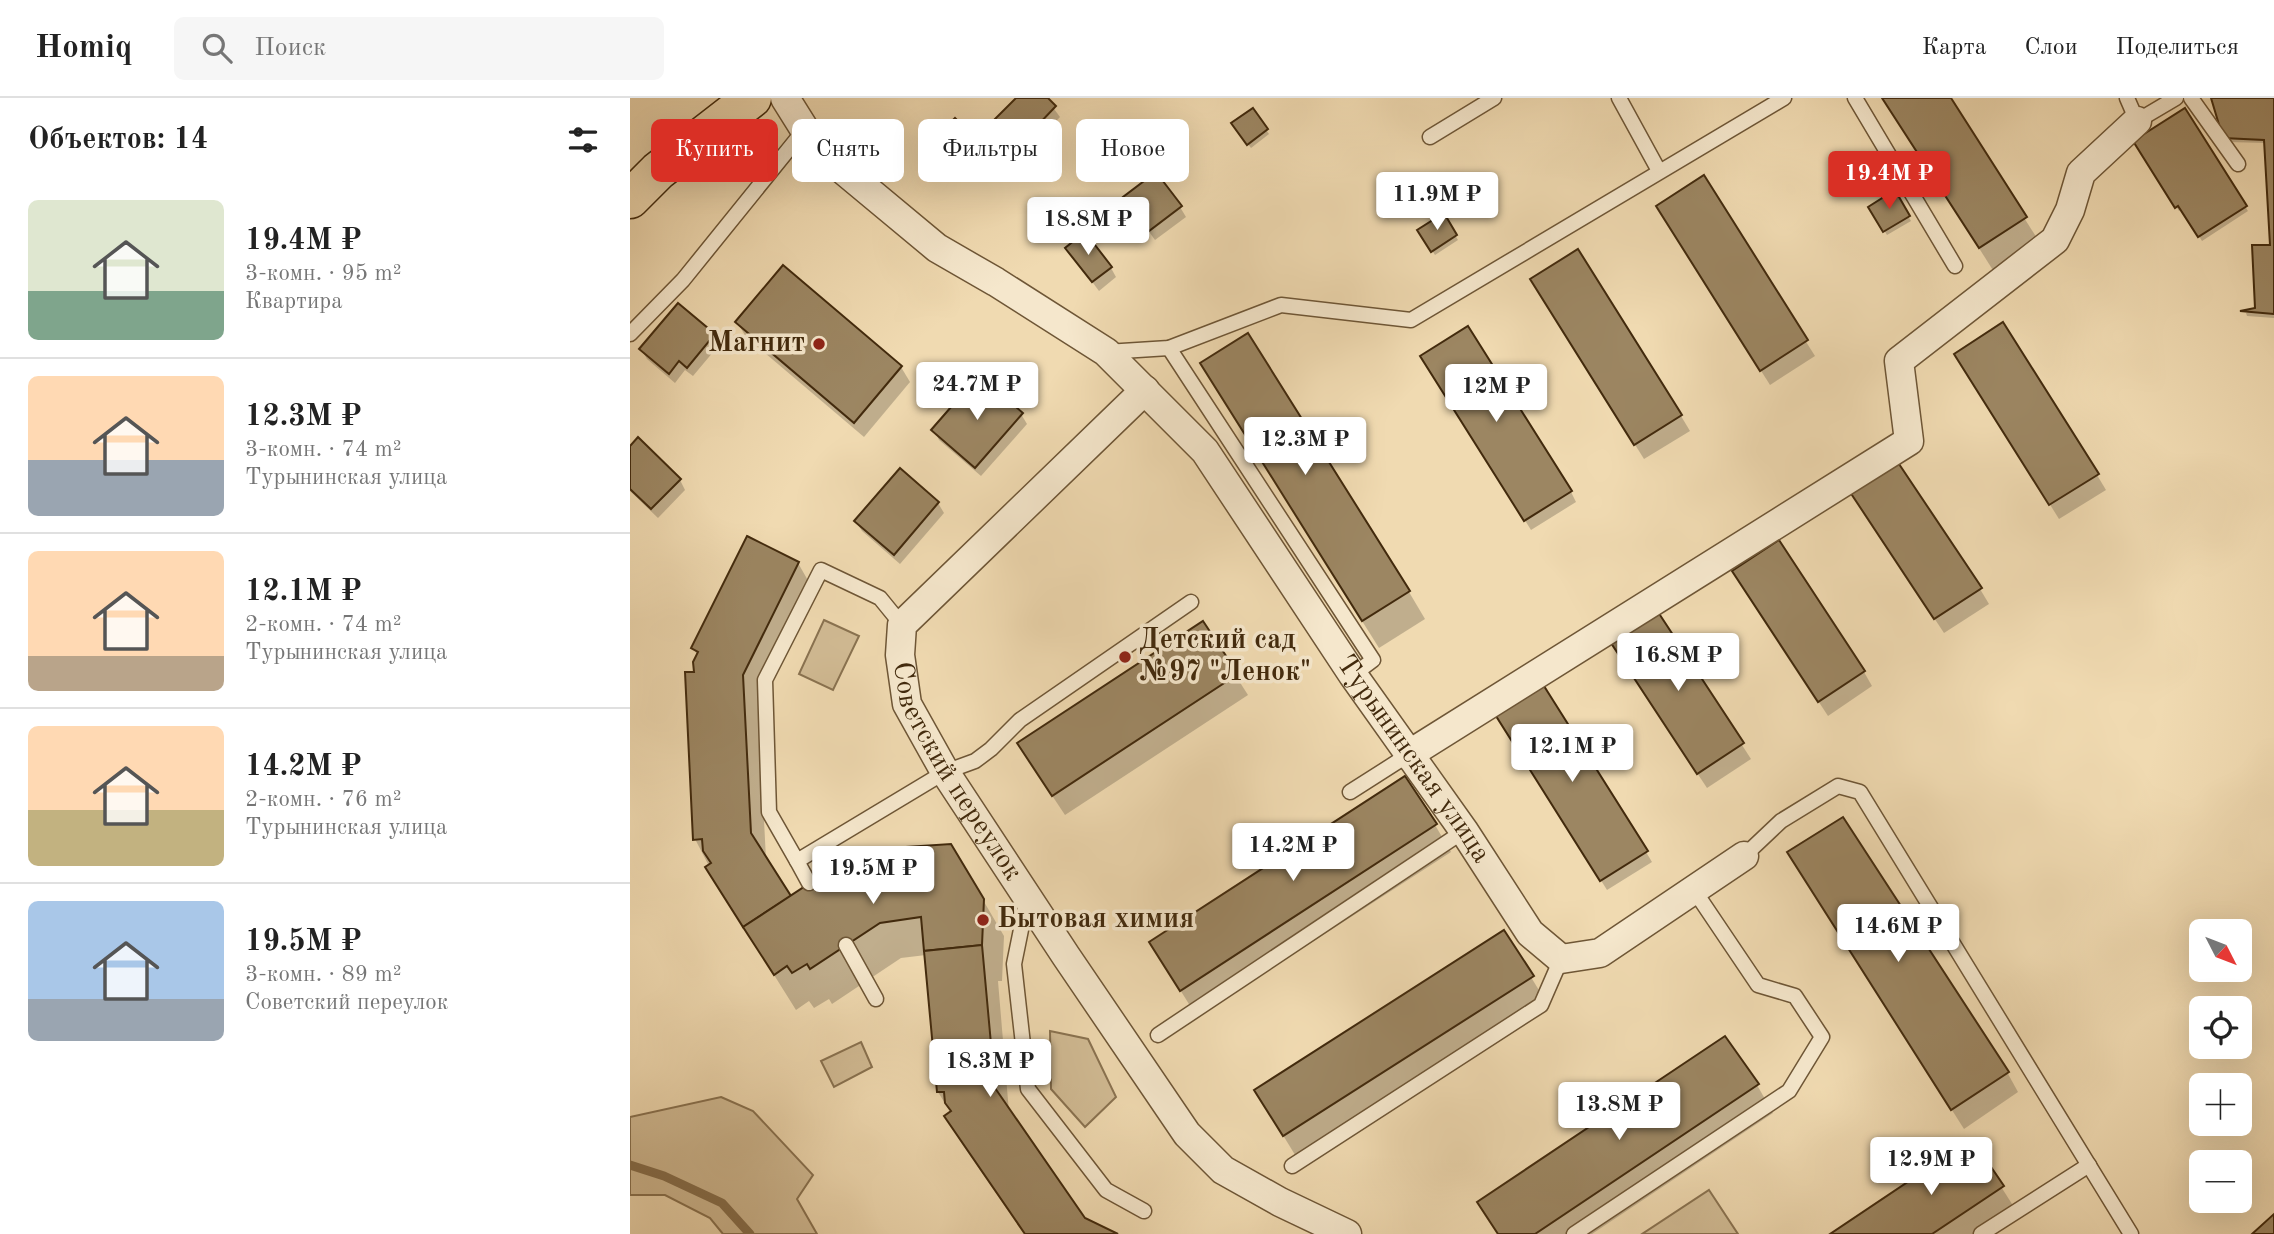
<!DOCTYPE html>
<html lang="ru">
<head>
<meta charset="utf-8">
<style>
	:root { --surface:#fff; --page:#f6f6f6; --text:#222; --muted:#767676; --line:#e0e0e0; --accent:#d93025 }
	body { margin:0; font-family:"Old Standard TT",serif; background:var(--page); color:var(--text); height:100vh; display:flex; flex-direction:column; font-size:26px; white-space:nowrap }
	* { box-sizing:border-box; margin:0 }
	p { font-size:23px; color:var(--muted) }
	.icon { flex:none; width:38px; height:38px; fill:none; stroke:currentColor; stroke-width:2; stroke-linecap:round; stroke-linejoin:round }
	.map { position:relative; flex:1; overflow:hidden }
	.details { display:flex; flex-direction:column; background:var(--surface); width:630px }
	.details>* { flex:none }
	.hud { position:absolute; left:21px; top:21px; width:665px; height:63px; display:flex; gap:14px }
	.needle { width:46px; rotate:132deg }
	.buttons { position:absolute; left:1559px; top:821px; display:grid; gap:14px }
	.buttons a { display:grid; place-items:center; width:63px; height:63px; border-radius:10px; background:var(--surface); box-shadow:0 7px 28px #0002; font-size:35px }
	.price { position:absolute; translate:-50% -60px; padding:0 16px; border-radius:7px; background:#fff; color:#222; font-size:23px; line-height:46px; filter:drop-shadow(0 2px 4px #0008) }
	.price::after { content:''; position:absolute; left:50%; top:42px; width:21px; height:16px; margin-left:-10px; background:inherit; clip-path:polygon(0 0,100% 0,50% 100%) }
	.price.current { background:var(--accent); color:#fff }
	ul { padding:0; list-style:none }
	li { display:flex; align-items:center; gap:21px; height:175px; padding:0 28px }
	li+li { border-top:2px solid var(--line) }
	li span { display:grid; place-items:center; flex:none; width:196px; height:140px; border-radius:10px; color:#555 }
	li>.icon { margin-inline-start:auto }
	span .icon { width:84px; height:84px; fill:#fffc; stroke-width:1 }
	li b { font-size:30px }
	h2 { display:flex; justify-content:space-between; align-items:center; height:84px; padding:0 28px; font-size:30px }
	.tag { padding:0 24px; border-radius:10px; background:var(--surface); box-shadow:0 7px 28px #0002; font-size:24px; line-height:63px }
	.tag.current { background:var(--accent); color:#fff }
	header { display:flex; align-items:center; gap:42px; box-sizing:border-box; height:98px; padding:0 35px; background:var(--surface); border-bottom:2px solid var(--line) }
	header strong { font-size:33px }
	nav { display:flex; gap:38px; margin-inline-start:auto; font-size:24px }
	.search { width:490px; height:63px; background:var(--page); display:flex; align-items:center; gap:18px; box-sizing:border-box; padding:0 24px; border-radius:10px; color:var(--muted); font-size:26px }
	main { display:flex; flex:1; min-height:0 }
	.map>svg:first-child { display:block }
	.green { fill:#d2bc95; stroke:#8a7351; stroke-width:2 }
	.shadow { fill:#0003 }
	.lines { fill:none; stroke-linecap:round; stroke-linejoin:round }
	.stream { stroke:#87704e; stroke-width:9 }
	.building { fill:#9c8662; stroke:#422a0d; stroke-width:2 }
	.lane-casing { stroke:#6e5636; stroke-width:17 }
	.street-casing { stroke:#6e5636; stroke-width:31 }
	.primary-casing { stroke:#422a0d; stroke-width:41 }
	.lane { stroke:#f5e7cc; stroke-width:14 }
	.street { stroke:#f5e7cc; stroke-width:28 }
	.primary { stroke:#f0dab1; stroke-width:38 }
	.poi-dot { fill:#8f2418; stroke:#f5e7cc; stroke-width:2.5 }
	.labels { text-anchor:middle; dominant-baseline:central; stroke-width:7; stroke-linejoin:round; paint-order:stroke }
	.poi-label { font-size:28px; font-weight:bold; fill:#422a0d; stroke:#f5e7cc; text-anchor:start }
	.street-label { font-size:28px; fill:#422a0d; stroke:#f5e7cc }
</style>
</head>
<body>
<header>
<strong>Homiq</strong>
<div class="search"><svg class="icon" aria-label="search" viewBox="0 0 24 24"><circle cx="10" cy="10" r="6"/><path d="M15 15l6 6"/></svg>Поиск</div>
<nav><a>Карта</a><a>Слои</a><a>Поделиться</a></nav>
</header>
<main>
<section class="details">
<h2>Объектов: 14<svg class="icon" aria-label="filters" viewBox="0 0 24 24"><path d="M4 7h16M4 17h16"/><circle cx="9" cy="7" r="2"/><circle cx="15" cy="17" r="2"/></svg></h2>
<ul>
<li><span style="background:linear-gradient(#dfe7d0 65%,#7fa58c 0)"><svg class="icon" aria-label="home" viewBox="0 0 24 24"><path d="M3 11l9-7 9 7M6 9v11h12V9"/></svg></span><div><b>19.4M ₽</b><p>3-комн. · 95 m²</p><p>Квартира</p></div></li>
<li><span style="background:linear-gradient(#ffd9b3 60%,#9aa5b1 0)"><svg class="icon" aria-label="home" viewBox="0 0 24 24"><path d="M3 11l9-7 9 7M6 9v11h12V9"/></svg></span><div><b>12.3M ₽</b><p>3-комн. · 74 m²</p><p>Турынинская улица</p></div></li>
<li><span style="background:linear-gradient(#ffd9b3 75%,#b9a48a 0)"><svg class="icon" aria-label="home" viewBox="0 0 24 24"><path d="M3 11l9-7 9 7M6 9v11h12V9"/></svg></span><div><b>12.1M ₽</b><p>2-комн. · 74 m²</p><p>Турынинская улица</p></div></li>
<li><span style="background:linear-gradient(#ffd9b3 60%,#c2b280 0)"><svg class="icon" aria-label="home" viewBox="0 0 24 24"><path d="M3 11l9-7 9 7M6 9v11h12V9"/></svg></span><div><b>14.2M ₽</b><p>2-комн. · 76 m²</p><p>Турынинская улица</p></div></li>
<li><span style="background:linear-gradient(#a9c7e8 70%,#9aa5b1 0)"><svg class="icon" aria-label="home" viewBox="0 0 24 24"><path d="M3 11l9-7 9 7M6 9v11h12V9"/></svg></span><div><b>19.5M ₽</b><p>3-комн. · 89 m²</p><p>Советский переулок</p></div></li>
</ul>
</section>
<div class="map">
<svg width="1644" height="1136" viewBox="0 0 1644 1136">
	<rect width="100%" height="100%" fill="#f0dab1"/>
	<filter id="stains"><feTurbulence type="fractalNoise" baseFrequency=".00286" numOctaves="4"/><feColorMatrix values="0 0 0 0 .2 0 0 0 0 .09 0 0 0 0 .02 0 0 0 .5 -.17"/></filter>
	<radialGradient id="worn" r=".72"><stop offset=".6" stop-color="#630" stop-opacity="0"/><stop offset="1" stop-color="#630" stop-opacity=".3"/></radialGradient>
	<g class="green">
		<path d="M194 522 229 538 203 592 169 576Z"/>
		<path d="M420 933 458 941 486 999 455 1029 421 991Z"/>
		<path d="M231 944 242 969 204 989 191 963Z"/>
		<path d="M91 999 123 1013 183 1077 167 1101 187 1136H93L80 1120 35 1097H0V1019Z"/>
		<path d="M1079 1092 1108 1136H1012Z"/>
	</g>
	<g class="shadow">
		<path d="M388 0H416L430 19 393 58 369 36 364 26Z"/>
		<path d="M1254 0H1318L1412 148 1366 177Z"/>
		<path d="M1583 0H1644V220L1617 218 1616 215 1627 211 1642 149 1636 45 1597 44Z"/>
		<path d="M622 12 639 36 621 50 606 30Z"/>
		<path d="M1554 12 1618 113 1572 143 1552 111 1549 113 1505 44Z"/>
		<path d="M325 22 343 40 349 50 322 77 304 59 298 49Z"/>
		<path d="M1073 80 1185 258 1140 287 1037 123Z"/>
		<path d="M1264 95 1281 123 1257 137 1240 109Z"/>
		<path d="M495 100 550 109 556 119 525 142Z"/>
		<path d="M813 118 828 142 805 157 789 133Z"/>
		<path d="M437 150 481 170 486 179 469 193Z"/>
		<path d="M911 197 1051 318 1060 333 1014 361Z"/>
		<path d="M107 224 271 269 280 284 234 339 116 239Z"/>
		<path d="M83 237 89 247 63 278 55 272 45 285 17 261 11 251Z"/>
		<path d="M798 268 941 394 946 404 901 432Z"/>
		<path d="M1335 271 1467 377 1476 392 1429 421Z"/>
		<path d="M588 293 779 494 795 521 749 550Z"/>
		<path d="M391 316 397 326 351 378 309 342 304 332Z"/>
		<path d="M0 350 50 382 55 392 28 420 0 393Z"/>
		<path d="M308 405 314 415 270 466 232 433 226 424Z"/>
		<path d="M1229 406 1350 491 1359 506 1314 535Z"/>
		<path d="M168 465 184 493 128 606 136 761 160 800 353 802 374 838 372 883H368L379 1014 454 1121 485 1136H394L332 1046 316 1019 321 1015 308 994 296 857 271 860 202 906 199 901 184 910 179 903 166 912 94 797 65 741V576L68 558 63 550Z"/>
		<path d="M1113 488 1234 574 1242 588 1198 618Z"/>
		<path d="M1028 517 1121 661 1077 690 992 561Z"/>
		<path d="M572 525 618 597 435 717 401 666Z"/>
		<path d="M874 628 1016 754 1022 764 977 792Z"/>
		<path d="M805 727 821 754 567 919 521 845Z"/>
		<path d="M1171 774 1377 974 1388 994 1334 1031Z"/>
		<path d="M874 835 918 907 670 1065 626 993Z"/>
		<path d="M1094 941 1127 987 1143 1015 962 1136H868L849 1104Z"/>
		<path d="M1342 1043 1389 1117 1360 1136H1203Z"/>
	</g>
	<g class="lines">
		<path class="stream" d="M0 1067 34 1078 92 1105 120 1136"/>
	</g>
	<g class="building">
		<path d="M386 0H418L426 8 387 49 361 25Z"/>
		<path d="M1252 0H1321L1397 119 1349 150Z"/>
		<path d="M1581 0H1644V216L1610 213 1625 210 1622 147H1640L1634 42 1593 40Z"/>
		<path d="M623 10 638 31 617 47 601 25Z"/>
		<path d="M1555 10 1617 108 1568 139 1548 108 1545 110 1503 43Z"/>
		<path d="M325 20 344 39 315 69 296 49Z"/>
		<path d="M526 74 552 108 519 133 493 99Z"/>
		<path d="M1074 77 1178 242 1130 273 1026 108Z"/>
		<path d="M1265 92 1280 118 1253 134 1238 109Z"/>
		<path d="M814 115 827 137 801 154 787 132Z"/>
		<path d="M455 134 482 169 462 184 435 150Z"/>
		<path d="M948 151 1052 317 1004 347 900 181Z"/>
		<path d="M153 167 272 268 224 325 105 224Z"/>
		<path d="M48 205 85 236 57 270 49 263 39 276 9 251Z"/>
		<path d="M1373 224 1469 376 1419 407 1324 256Z"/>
		<path d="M838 228 942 393 894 423 790 258Z"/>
		<path d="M618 235 780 493 732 523 570 265Z"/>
		<path d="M349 277 393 315 345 370 301 332Z"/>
		<path d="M8 339 51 381 21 411 0 391V348Z"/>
		<path d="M1265 360 1352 490 1304 521 1218 391Z"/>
		<path d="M270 370 309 404 264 457 224 423Z"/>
		<path d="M117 438 169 464 113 577 121 735 161 798 113 829 75 769 81 765 73 753 72 741 63 742 55 574H64L63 564 68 554 61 550Z"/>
		<path d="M1149 442 1235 573 1188 604 1102 473Z"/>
		<path d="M1028 514 1114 645 1067 676 981 545Z"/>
		<path d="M573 523 608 576 422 698 387 645Z"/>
		<path d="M914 588 1018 753 970 783 866 618Z"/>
		<path d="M775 678 807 726 550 893 519 844Z"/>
		<path d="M1213 719 1379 974 1321 1012 1157 754Z"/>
		<path d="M321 746 354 801 352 847 294 853 291 819 250 825 180 871 177 866 162 875 157 868 144 877 113 829 230 752Z"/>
		<path d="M874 832 904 878 653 1038 624 992Z"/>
		<path d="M352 847 365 990 455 1120 488 1136H395L314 1018 321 1013 315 1005 314 994H307L294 853Z"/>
		<path d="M1095 938 1129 986 905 1136H868L847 1104Z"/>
		<path d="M1342 1041 1374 1088 1302 1136H1200Z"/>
		<path d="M1644 1116V1136H1622Z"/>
	</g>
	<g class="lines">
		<defs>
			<g id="lane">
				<path d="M989 0 1029 73"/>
				<path d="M1225 0 1325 168"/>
				<path d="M1497 0 1507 23 1546 0"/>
				<path d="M1561 0 1608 66"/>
				<path d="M800 39 864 0"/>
				<path d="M0 236 53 182 175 31"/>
				<path d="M539 250 743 562 723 577"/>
				<path d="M476 254 539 250 651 207 781 222 1154 0"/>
				<path d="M272 527 250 500 191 472 135 582 139 714 167 763 315 674 345 663 361 651 390 622 561 504"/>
				<path d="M720 694 778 657"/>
				<path d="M1114 758 1151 723 1208 688 1230 694 1501 1136"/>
				<path d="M167 763 179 785"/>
				<path d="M397 802 384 866 398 991 476 1092 514 1113"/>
				<path d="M216 847 246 901"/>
				<path d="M528 937 834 733"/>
				<path d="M662 1068 911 907 931 861"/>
				<path d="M944 1136 1159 993 1192 939 1165 898 1128 887 1064 792"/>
				<path d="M1351 1136 1459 1067"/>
			</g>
			<g id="street">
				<path id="s1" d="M155 0 185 48 206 66 307 150 366 184 476 254 575 353 723 577 834 733 900 835 931 861 970 855 1114 758"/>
				<path id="s2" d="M515 292 272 527 270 557 277 606 315 674 436 858 557 1036 593 1072 650 1104 717 1136"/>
				<path d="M778 657 1279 343 1269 263 1425 142 1440 112 1451 75 1507 23"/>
			</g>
			<path id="primary" d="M0 101 28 73 122 0"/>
		</defs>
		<use href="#lane" class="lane-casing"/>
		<use href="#street" class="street-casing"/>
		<use href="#primary" class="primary-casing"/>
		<use href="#lane" class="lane"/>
		<use href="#street" class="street"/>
		<use href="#primary" class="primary"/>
	</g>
	<g class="poi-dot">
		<circle cx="189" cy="246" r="7"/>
		<circle cx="495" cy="559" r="7"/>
		<circle cx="353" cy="822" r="7"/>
	</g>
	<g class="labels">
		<g class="poi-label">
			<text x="175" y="246" text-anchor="end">Магнит</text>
			<text x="509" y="543">Детский сад<tspan x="509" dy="32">№97 "Ленок"</tspan></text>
			<text x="367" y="822">Бытовая химия</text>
		</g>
		<g class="street-label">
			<text stroke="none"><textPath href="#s1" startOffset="926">Турынинская улица</textPath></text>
			<text stroke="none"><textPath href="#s2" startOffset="499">Советский переулок</textPath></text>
		</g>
	</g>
	<rect width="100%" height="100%" filter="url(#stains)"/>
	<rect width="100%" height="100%" fill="url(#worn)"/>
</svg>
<div class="buttons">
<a><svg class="needle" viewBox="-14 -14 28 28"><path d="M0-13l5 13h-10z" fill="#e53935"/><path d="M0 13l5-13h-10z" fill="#767676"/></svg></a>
<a><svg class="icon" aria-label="locate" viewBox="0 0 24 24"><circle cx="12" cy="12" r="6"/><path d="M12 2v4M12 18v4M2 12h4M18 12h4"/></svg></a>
<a>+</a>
<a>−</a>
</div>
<b class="price current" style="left:1259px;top:113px">19.4M ₽</b>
<b class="price" style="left:807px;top:134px">11.9M ₽</b>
<b class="price" style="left:458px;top:159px">18.8M ₽</b>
<b class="price" style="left:347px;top:324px">24.7M ₽</b>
<b class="price" style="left:866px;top:326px">12M ₽</b>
<b class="price" style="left:675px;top:379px">12.3M ₽</b>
<b class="price" style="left:1048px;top:595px">16.8M ₽</b>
<b class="price" style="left:942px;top:686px">12.1M ₽</b>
<b class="price" style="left:663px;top:785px">14.2M ₽</b>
<b class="price" style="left:243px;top:808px">19.5M ₽</b>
<b class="price" style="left:1268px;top:866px">14.6M ₽</b>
<b class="price" style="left:360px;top:1001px">18.3M ₽</b>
<b class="price" style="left:989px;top:1044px">13.8M ₽</b>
<b class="price" style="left:1301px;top:1099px">12.9M ₽</b>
<div class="hud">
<a class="tag current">Купить</a>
<a class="tag">Снять</a>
<a class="tag">Фильтры</a>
<a class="tag">Новое</a>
</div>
</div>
</main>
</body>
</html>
